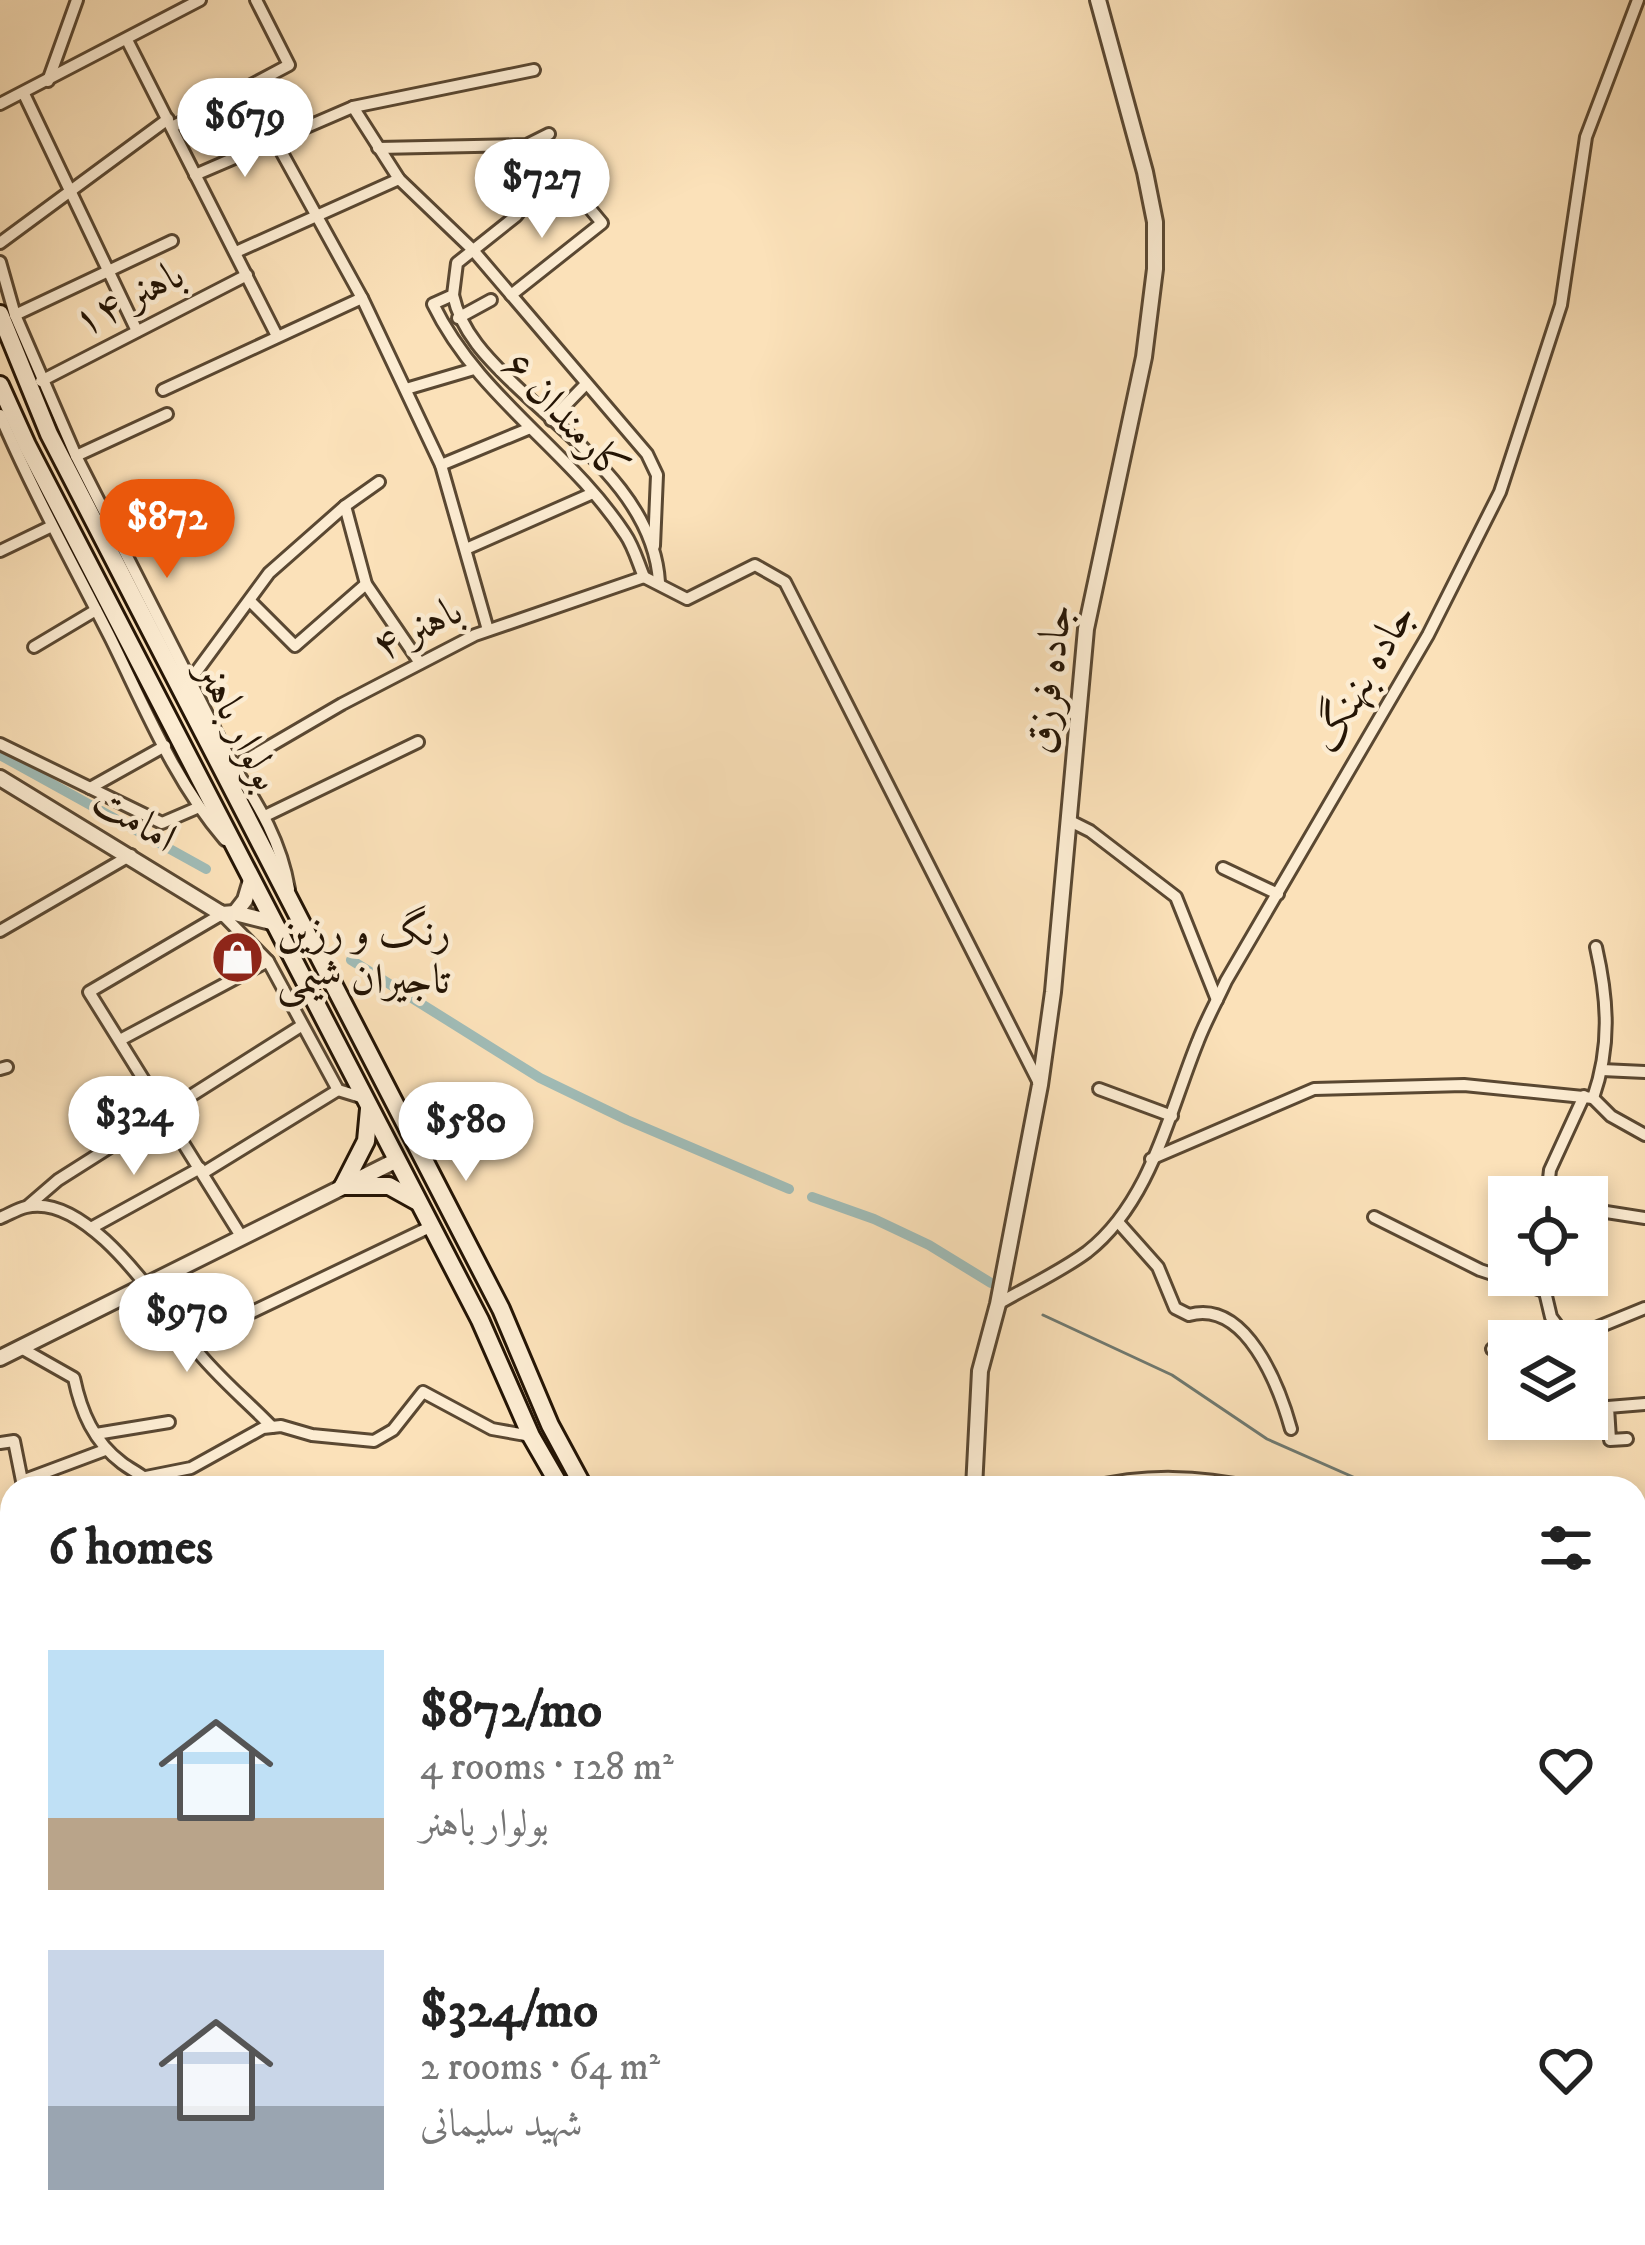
<!DOCTYPE html>
<html lang="en">
<head>
<meta charset="utf-8">
<style>
	:root { --surface:#fff; --page:#f6f6f6; --text:#222; --muted:#767676; --accent:#ea580c }
	body { margin:0; font-family:"IM FELL DW Pica",Amiri,serif; background:var(--page); color:var(--text); height:100vh; display:flex; flex-direction:column; font-size:45px; white-space:nowrap }
	* { box-sizing:border-box; margin:0 }
	p { font-size:39px; color:var(--muted) }
	.icon { flex:none; width:66px; height:66px; fill:none; stroke:currentColor; stroke-width:2; stroke-linecap:round; stroke-linejoin:round }
	.map { position:relative; flex:1; overflow:hidden }
	.details { position:absolute; left:0px; top:1476px; width:1647px; height:771px; display:flex; flex-direction:column; background:var(--surface); border-radius:36px 36px 0 0; box-shadow:0 6px 18px #0003 }
	.details>* { flex:none }
	.tools { position:absolute; left:1488px; top:1176px; display:grid; gap:24px }
	.tools a { display:grid; place-items:center; width:120px; height:120px; border-radius:0px; background:var(--surface); box-shadow:0 6px 18px #0003; font-size:60px }
	.price { position:absolute; translate:-50% -102px; padding:0 27px; border-radius:42px; background:#fff; color:#222; font-size:39px; line-height:78px; filter:drop-shadow(0 3px 6px #0008) }
	.price::after { content:''; position:absolute; left:50%; top:72px; width:36px; height:27px; margin-left:-18px; background:inherit; clip-path:polygon(0 0,100% 0,50% 100%) }
	.price.selected { background:var(--accent); color:#fff }
	ul { padding:0; list-style:none }
	li { display:flex; align-items:center; gap:36px; height:300px; padding:0 48px }
	li span { display:grid; place-items:center; flex:none; width:336px; height:240px; border-radius:0px; color:#555 }
	li>.icon { margin-inline-start:auto }
	span .icon { width:144px; height:144px; fill:#fffc; stroke-width:1 }
	li b { font-size:51px }
	h2 { display:flex; justify-content:space-between; align-items:center; height:144px; padding:0 48px; font-size:51px }
	.map>svg:first-child { display:block }
	.lines { fill:none; stroke-linecap:round; stroke-linejoin:round }
	.stream { stroke:#6f7970; stroke-width:3 }
	.canal { stroke:#a0bcb7; stroke-width:10 }
	.minor-casing { stroke:#5a4832; stroke-width:16 }
	.tertiary-casing { stroke:#5a4832; stroke-width:20 }
	.secondary-casing { stroke:#251505; stroke-width:22 }
	.minor { stroke:#fcecd2; stroke-width:10 }
	.tertiary { stroke:#fcecd2; stroke-width:14 }
	.secondary { stroke:#fcecd2; stroke-width:16 }
	.labels { text-anchor:middle; dominant-baseline:central; stroke-width:9; stroke-linejoin:round; paint-order:stroke }
	.street-label { font-size:42px; fill:#251505; stroke:#fcecd2 }
	.poi-label { font-size:42px; fill:#251505; stroke:#fcecd2; text-anchor:start }
</style>
</head>
<body>
<div class="map">
<svg width="1645" height="2245" viewBox="0 0 1645 2245">
	<rect width="100%" height="100%" fill="#fbe1b9"/>
	<filter id="stains"><feTurbulence type="fractalNoise" baseFrequency=".00167" numOctaves="4"/><feColorMatrix values="0 0 0 0 .2 0 0 0 0 .09 0 0 0 0 .02 0 0 0 .5 -.17"/></filter>
	<radialGradient id="worn" r=".72"><stop offset=".6" stop-color="#630" stop-opacity="0"/><stop offset="1" stop-color="#630" stop-opacity=".3"/></radialGradient>
	<g class="lines">
		<g class="stream">
			<path d="M1043 1315 1172 1375 1267 1439 1378 1488"/>
			<path d="M1635 1596 1645 1607"/>
			<path d="M1566 2245 1569 2235"/>
		</g>
		<g class="canal">
			<path d="M0 755 206 869"/>
			<path d="M351 960 540 1078 627 1120 789 1189"/>
			<path d="M812 1197 874 1219 929 1245 991 1283"/>
			<path d="M1635 1984 1645 1966"/>
		</g>
		<defs>
			<g id="minor">
				<path d="M127 40 277 336"/>
				<path d="M48 81 77 0"/>
				<path d="M24 94 137 331"/>
				<path d="M0 104 200 0"/>
				<path d="M353 107 399 179 472 249 647 454 657 475 654 546"/>
				<path d="M172 127 289 65 256 0"/>
				<path d="M276 142 362 298 441 465 488 630"/>
				<path d="M378 148 527 145 549 134"/>
				<path d="M195 175 353 107 534 70"/>
				<path d="M544 182 516 216 457 263 453 295 433 304C478 397 570 450 625 534 634 547 638 563 644 577"/>
				<path d="M0 243 168 119"/>
				<path d="M236 252 399 179"/>
				<path d="M0 262 15 315 76 456 234 767C260 807 281 842 289 889"/>
				<path d="M453 295C461 332 488 359 515 385 572 440 654 497 659 582"/>
				<path d="M511 295 602 223 582 199"/>
				<path d="M15 315 172 241"/>
				<path d="M458 318 491 300"/>
				<path d="M41 381 247 275"/>
				<path d="M406 389 474 369"/>
				<path d="M163 390 362 298"/>
				<path d="M0 415C33 492 73 564 111 639 145 708 175 782 225 840"/>
				<path d="M551 420 586 384"/>
				<path d="M76 456 167 414"/>
				<path d="M441 465 528 429"/>
				<path d="M345 506 366 584 420 663"/>
				<path d="M119 539 190 501"/>
				<path d="M466 549 593 493"/>
				<path d="M0 551 50 527"/>
				<path d="M644 577 687 599 755 565 785 582 1040 1085"/>
				<path d="M250 601 295 646 366 584"/>
				<path d="M34 647 96 610"/>
				<path d="M191 679 269 573 345 506 379 482"/>
				<path d="M0 744 162 823 197 808"/>
				<path d="M234 767 342 704 475 635 644 577"/>
				<path d="M90 788 165 746"/>
				<path d="M265 816 418 742"/>
				<path d="M1070 821 1090 831 1176 897 1217 1000"/>
				<path d="M1223 868 1278 894"/>
				<path d="M0 931 131 855"/>
				<path d="M120 1040 268 961"/>
				<path d="M0 1069 7 1067"/>
				<path d="M1602 1070 1645 1072"/>
				<path d="M1099 1089 1172 1116"/>
				<path d="M1593 1098C1611 1046 1608 1000 1596 947"/>
				<path d="M1593 1098 1611 1116 1645 1135"/>
				<path d="M1151 1159 1314 1089 1464 1085 1593 1098"/>
				<path d="M203 1173 338 1090"/>
				<path d="M1547 1197 1550 1170 1584 1096"/>
				<path d="M29 1205 58 1180 301 1026"/>
				<path d="M1587 1209 1645 1218"/>
				<path d="M1374 1217 1480 1270 1544 1291"/>
				<path d="M0 1218C8 1215 17 1209 26 1207 89 1192 159 1305 193 1346 216 1376 246 1400 272 1427"/>
				<path d="M1118 1222 1158 1267 1175 1308 1189 1315C1246 1299 1279 1386 1291 1429"/>
				<path d="M91 1228 200 1168"/>
				<path d="M241 1236 89 992 222 914 268 961 338 1090 364 1098"/>
				<path d="M1541 1275 1551 1317 1569 1341"/>
				<path d="M998 1304C1027 1287 1060 1272 1087 1252 1151 1202 1169 1112 1198 1041 1206 1020 1217 1001 1226 981L1428 635 1500 492 1561 305 1586 137 1638 0"/>
				<path d="M252 1312 432 1226"/>
				<path d="M1569 1339 1645 1308"/>
				<path d="M21 1348 74 1378C81 1412 94 1442 122 1463 134 1472 145 1475 153 1488"/>
				<path d="M1492 1349 1509 1360"/>
				<path d="M96 1434 169 1422"/>
				<path d="M1627 1439 1610 1440 1608 1407 1645 1404"/>
				<path d="M0 1443 14 1441 22 1481 105 1450"/>
				<path d="M146 1477 191 1468 263 1428 281 1426 312 1435 374 1441 393 1430 423 1392 492 1429 531 1436"/>
				<path d="M1088 1488C1147 1473 1198 1476 1257 1488"/>
				<path d="M0 1553 12 1557"/>
				<path d="M1635 1743 1645 1740"/>
				<path d="M0 1906 12 1904"/>
				<path d="M1635 1962 1645 1943"/>
				<path d="M0 2035 12 2037"/>
				<path d="M1635 2035 1645 2014"/>
				<path d="M0 2123 12 2176"/>
				<path d="M13 2235V2245"/>
				<path d="M140 2235V2245"/>
				<path d="M190 2235 191 2245"/>
				<path d="M427 2235 431 2245"/>
				<path d="M1292 2235 1294 2245"/>
				<path d="M261 2245 281 2235"/>
				<path d="M463 2245 484 2235"/>
				<path d="M705 2245 707 2235"/>
				<path d="M1102 2245 1104 2235"/>
			</g>
			<g id="tertiary">
				<path d="M0 778 222 914 235 913"/>
				<path d="M251 880 245 900 235 913 271 922"/>
				<path d="M0 1358 397 1160"/>
				<path d="M974 1488 980 1371 998 1304 1040 1085 1053 992 1086 629 1144 357 1155 269V222L1145 172 1098 0"/>
			</g>
			<g id="secondary">
				<path d="M0 314 49 434 501 1309 550 1425 584 1488"/>
				<path d="M0 385 27 445 480 1320 531 1436 561 1488"/>
				<path d="M343 1186 366 1141 369 1109"/>
				<path d="M343 1186H389L416 1201"/>
				<path d="M1635 2085 1645 2083"/>
				<path d="M1635 2113 1645 2111"/>
				<path d="M850 2235 851 2245"/>
				<path d="M868 2235 871 2245"/>
				<path d="M1441 2235 1443 2245"/>
				<path d="M1464 2235V2245"/>
				<path d="M1148 2245 1174 2235"/>
				<path d="M1213 2245 1240 2235"/>
			</g>
		</defs>
		<use href="#minor" class="minor-casing"/>
		<use href="#tertiary" class="tertiary-casing"/>
		<use href="#secondary" class="secondary-casing"/>
		<use href="#minor" class="minor"/>
		<use href="#tertiary" class="tertiary"/>
		<use href="#secondary" class="secondary"/>
	</g>
	<defs>
		<symbol id="shop-disc" viewBox="-11 -11 22 22"><circle r="9.5" fill="#8f2418" stroke="#fcecd2"/><path d="M-5-2.5h2.3a2.7 3.5 0 0 1 5.4 0H5L5.5 6h-11ZM-1.5-2.5h3a1.5 2.3 0 0 0-3 0Z" fill="#fff"/></symbol>
	</defs>
	<g fill-rule="evenodd">
		<use href="#shop-disc" x="208" y="928" width="59" height="59"/>
	</g>
	<g class="labels">
		<g class="street-label">
			<text transform="translate(129 299) rotate(-27)">باهنر ۱۴</text>
			<text transform="translate(565 417) rotate(47)">کارمندان ۶</text>
			<text transform="translate(418 629) rotate(-26)">باهنر ۴</text>
			<text transform="translate(1364 678) rotate(-60)">جاده بنهنگ</text>
			<text transform="translate(1050 679) rotate(-83)">جاده فرزق</text>
			<text transform="translate(238 726) rotate(63)">بولوار باهنر</text>
			<text transform="translate(134 820) rotate(31)">امامت</text>
		</g>
		<g class="poi-label">
			<text x="277" y="933">رنگ و رزین<tspan x="277" dy="48">تاجیران شیمی</tspan></text>
		</g>
	</g>
	<rect width="100%" height="100%" filter="url(#stains)"/>
	<rect width="100%" height="100%" fill="url(#worn)"/>
</svg>
<div class="tools">
<a><svg class="icon" aria-label="locate" viewBox="0 0 24 24"><circle cx="12" cy="12" r="6"/><path d="M12 2v4M12 18v4M2 12h4M18 12h4"/></svg></a>
<a><svg class="icon" aria-label="layers" viewBox="0 0 24 24"><path d="M12 4l9 5-9 5-9-5zM3 14l9 5 9-5"/></svg></a>
</div>
<b class="price" style="left:245px;top:180px">$679</b>
<b class="price" style="left:542px;top:241px">$727</b>
<b class="price selected" style="left:167px;top:581px">$872</b>
<b class="price" style="left:134px;top:1178px">$324</b>
<b class="price" style="left:466px;top:1184px">$580</b>
<b class="price" style="left:187px;top:1375px">$970</b>
<section class="details">
<h2>6 homes<svg class="icon" aria-label="filters" viewBox="0 0 24 24"><path d="M4 7h16M4 17h16"/><circle cx="9" cy="7" r="2"/><circle cx="15" cy="17" r="2"/></svg></h2>
<ul>
<li><span style="background:linear-gradient(#bfe0f5 70%,#b9a48a 0)"><svg class="icon" aria-label="home" viewBox="0 0 24 24"><path d="M3 11l9-7 9 7M6 9v11h12V9"/></svg></span><div><b>$872/mo</b><p>4 rooms · 128 m²</p><p>بولوار باهنر</p></div><svg class="icon" aria-label="heart" viewBox="0 0 24 24"><path d="M12 20l-8-8c-3-5 5-10 8-4 3-6 11-1 8 4z"/></svg></li>
<li><span style="background:linear-gradient(#c9d6e8 65%,#9aa5b1 0)"><svg class="icon" aria-label="home" viewBox="0 0 24 24"><path d="M3 11l9-7 9 7M6 9v11h12V9"/></svg></span><div><b>$324/mo</b><p>2 rooms · 64 m²</p><p>شهید سلیمانی</p></div><svg class="icon" aria-label="heart" viewBox="0 0 24 24"><path d="M12 20l-8-8c-3-5 5-10 8-4 3-6 11-1 8 4z"/></svg></li>
</ul>
</section>
</div>
</body>
</html>
